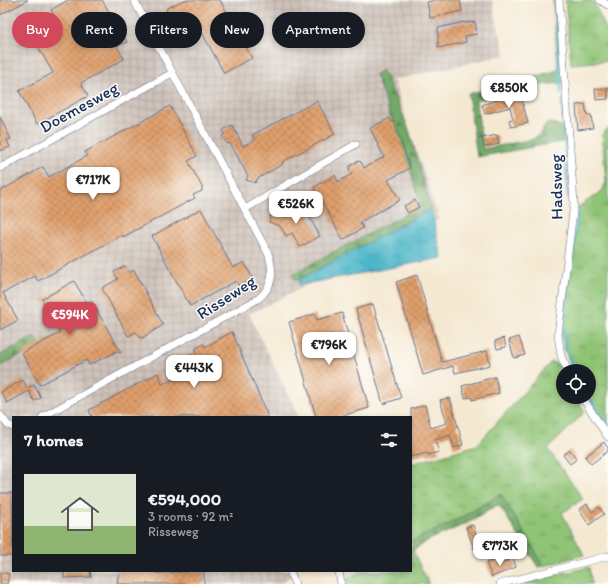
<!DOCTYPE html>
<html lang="en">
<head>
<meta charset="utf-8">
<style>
	:root { --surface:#171b24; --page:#242831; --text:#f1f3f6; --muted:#9ea1a6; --accent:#d1495b }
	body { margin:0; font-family:Itim,sans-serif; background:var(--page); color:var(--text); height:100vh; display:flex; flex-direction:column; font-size:15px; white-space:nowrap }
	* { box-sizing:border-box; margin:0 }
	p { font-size:13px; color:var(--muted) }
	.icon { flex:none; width:22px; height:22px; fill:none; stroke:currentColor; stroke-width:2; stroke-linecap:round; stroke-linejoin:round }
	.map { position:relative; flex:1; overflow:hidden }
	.details { position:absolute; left:12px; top:416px; width:400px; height:156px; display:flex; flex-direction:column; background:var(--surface); border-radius:0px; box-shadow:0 2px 6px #0003 }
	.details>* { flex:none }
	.top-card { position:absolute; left:12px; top:12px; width:400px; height:36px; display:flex; gap:8px }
	.buttons { position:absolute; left:556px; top:364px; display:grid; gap:8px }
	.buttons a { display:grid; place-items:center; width:40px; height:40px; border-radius:50%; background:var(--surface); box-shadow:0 2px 6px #0003; font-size:20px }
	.price { position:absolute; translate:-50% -34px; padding:0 9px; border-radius:8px; background:#fff; color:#222; font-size:13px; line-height:26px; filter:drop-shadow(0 1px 2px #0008) }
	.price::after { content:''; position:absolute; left:50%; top:24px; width:12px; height:9px; margin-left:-6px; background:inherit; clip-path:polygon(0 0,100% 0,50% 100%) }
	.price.active { background:var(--accent); color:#fff }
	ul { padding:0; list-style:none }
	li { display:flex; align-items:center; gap:12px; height:100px; padding:0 12px }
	li span { display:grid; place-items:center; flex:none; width:112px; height:80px; border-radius:0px; color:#555 }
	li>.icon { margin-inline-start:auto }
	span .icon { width:48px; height:48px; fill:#fffc; stroke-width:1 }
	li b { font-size:17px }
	h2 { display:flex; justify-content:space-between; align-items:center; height:48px; padding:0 12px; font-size:17px }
	.pill { padding:0 14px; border-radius:18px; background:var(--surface); box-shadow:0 2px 6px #0003; font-size:14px; line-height:36px }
	.pill.active { background:var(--accent); color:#fff }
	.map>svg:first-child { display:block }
	.industrial { fill:url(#industrial-grid) }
	.grass { fill:url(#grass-tufts); stroke:#557969 }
	.forest { fill:url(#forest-firs); stroke:#476c62 }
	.water { fill:url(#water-ripples); stroke:#337293 }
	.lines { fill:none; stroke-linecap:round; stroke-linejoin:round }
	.stream { stroke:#4bb6c8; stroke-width:2.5 }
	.building { fill:url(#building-cross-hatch) }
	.street-casing { stroke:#677086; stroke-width:8 }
	.street { stroke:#fff; stroke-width:7 }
	.labels { text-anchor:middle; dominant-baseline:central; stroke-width:3; stroke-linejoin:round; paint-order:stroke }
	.street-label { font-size:17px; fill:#1b2f5e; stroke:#fdfcf7 }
</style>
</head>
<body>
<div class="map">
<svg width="608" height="584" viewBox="0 0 608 584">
	<defs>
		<pattern id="industrial-grid" width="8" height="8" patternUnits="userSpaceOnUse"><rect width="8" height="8" fill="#cec2b9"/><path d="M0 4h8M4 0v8" fill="none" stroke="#b0a7a1"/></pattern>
		<pattern id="grass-tufts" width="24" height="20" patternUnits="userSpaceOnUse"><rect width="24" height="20" fill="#8fc374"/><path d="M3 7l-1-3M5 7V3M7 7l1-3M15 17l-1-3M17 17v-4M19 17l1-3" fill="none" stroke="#749f62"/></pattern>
		<pattern id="forest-firs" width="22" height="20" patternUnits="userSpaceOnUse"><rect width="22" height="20" fill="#73a966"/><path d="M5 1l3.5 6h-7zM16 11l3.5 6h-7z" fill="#5e8a57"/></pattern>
		<pattern id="water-ripples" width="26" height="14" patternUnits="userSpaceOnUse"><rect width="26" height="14" fill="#4bb6c8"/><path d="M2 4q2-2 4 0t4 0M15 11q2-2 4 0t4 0" fill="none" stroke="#3e94a6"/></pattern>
		<pattern id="building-cross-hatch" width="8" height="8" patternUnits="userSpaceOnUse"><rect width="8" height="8" fill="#e09f6b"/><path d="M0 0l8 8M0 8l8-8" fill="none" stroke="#b5825b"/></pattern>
	</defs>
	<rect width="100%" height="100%" fill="#fdfcf7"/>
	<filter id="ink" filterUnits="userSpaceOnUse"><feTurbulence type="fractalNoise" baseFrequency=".025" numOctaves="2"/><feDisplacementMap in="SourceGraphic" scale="8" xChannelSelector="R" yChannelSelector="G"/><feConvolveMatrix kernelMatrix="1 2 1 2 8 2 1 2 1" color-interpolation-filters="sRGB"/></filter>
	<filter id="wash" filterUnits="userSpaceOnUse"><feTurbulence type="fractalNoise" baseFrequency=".012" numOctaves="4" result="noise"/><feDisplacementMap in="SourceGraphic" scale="16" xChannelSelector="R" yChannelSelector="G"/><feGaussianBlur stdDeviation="0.9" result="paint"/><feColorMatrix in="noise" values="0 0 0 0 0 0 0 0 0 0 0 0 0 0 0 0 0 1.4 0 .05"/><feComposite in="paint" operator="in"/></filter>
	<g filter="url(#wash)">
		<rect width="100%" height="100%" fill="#f4e8d1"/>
		<path class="industrial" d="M0 0H492L505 55 393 80 439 219 249 314 299 417H13V571H299L279 584H0Z"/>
		<g class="grass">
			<path d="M553 0H557L561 70H558Z"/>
			<path d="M565 0 593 1 608 33V61L571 64Z"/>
			<path d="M608 128V429L587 397H589V371H573L564 348 561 334 578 207 602 191 606 182 602 134Z"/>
			<path d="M551 362C568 364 563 383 563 397H576L585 412 548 449 583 499 562 513 584 555 544 566 501 494 461 518 411 542V464L477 445Z"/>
			<path d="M411 547 429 584H346L345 580 361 571H411Z"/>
			<path d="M589 567 592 584H521L527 582Z"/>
		</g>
		<g class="forest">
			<path d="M383 70 409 130 431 209 299 280H295L292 274 421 206 410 168 375 74Z"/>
			<path d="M558 70H561L563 83 529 86 476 100 483 149 533 139C551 128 538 116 567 128V141L477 157 468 94Z"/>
			<path d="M34 337 39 343 38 346 0 366V355Z"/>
			<path d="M501 494 544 566 538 567 501 508 497 505 474 520 427 541 413 551 411 542 461 518Z"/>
		</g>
		<path class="water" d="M431 209 442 258 299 285V280Z"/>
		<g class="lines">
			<g class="stream">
				<path d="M555 0 561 93"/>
				<path d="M562 101 568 197"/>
				<path d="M571 270 578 211"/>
				<path d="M569 282C564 319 559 334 574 371"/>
				<path d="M589 397 608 425"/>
			</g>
		</g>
		<g id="blocks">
			<g class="building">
				<path d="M0 0H28L0 15Z"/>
				<path d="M68 0H102L127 42 117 46 124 59 81 83 88 96 37 124 19 91 53 73 35 41 61 27 51 10Z"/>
				<path d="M184 0H220L252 58 224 73 199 27 183 37 172 34 164 19 167 8Z"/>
				<path d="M436 0H460L462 11 430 18 427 2Z"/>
				<path d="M464 22V23L475 22 477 34 465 36 466 42 438 48V28Z"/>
				<path d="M608 88V99L596 100 595 89Z"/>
				<path d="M520 93 528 123 511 127 509 120 513 119 510 107 485 114 482 105Z"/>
				<path d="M317 101 335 134 282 162 283 164 257 179 255 183 246 180 248 176 230 143 227 144 222 136 225 134 223 130 232 125 243 146 255 140 252 135Z"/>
				<path d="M585 104 587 116 591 115 593 128 578 130 576 105Z"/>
				<path d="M170 106 197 156 188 161 202 187V191L193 195 195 198 123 237 122 235 38 281 35 276 3 293 18 320 0 330V191L43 167 49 177 87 156 85 152Z"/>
				<path d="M0 117 11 139 7 140 10 147 0 151Z"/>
				<path d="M390 118 392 122 394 121 410 168 388 180 400 200 360 222 363 228 343 240 314 187 335 175 338 182 352 174 349 169 350 166 358 161 361 162 364 168 384 157 370 128Z"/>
				<path d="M497 135 499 144 484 147 482 138Z"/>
				<path d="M415 200 419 207 408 213 404 206Z"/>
				<path d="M273 208 284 212 290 208 294 215 305 209 320 236 300 247 292 233 286 236 280 226 269 222Z"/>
				<path d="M201 209 233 268 244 262 253 279 239 286 236 281 190 306 152 236Z"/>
				<path d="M125 266 129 273 134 270 163 325 142 338 139 337 136 332 128 336 102 288 118 279 114 272Z"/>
				<path d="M417 275 442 362 487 351 490 365 455 373 453 366 423 375 396 282Z"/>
				<path d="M74 281 87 303 91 300 121 353 115 351 114 353 89 365 86 360 40 385 22 353 60 333 42 299Z"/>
				<path d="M373 304 401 398 383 404 356 309Z"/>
				<path d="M342 313 369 408 338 417H316L289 322 315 314 317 320Z"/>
				<path d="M232 332 268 417H92L89 410 158 373 162 384 186 374 181 360 197 351 195 349 204 344 205 347Z"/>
				<path d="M519 337 525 355 514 358 509 340Z"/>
				<path d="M504 338 506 347 497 349 495 341Z"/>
				<path d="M495 377 499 393 472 400 471 397 465 398 462 386Z"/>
				<path d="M23 380 27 388 34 385 41 398 34 401 29 391 7 403 1 392Z"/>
				<path d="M450 398 463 445 454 448 450 435 435 440 439 452 428 455 427 453 411 457V409L425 405 431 428 447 423 440 400Z"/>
				<path d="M604 442 608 448V451L591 464 585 457Z"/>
				<path d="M570 450 577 459 570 464 563 455Z"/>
				<path d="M0 493H12L13 556H0Z"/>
				<path d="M587 504 592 512 599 507 604 514 589 525 579 510Z"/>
				<path d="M473 525 480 547 474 549 466 527Z"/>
				<path d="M513 558 516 567 492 577 486 563 497 559 499 564Z"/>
				<path d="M64 571H90L91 577 64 578Z"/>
				<path d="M119 571H156V573L204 571V584H117Z"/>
				<path d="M0 572 9 574 7 584H0Z"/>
			</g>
		</g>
	</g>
	<g filter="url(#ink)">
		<use href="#blocks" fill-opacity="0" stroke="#677086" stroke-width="1"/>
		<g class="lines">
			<defs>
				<g id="street">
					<path d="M559 0 574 203 558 335 561 356 568 371"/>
					<path d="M600 0 608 5"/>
					<path d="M0 168 172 73"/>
					<path d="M245 209 356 144"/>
					<path d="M582 397 608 437"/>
					<path d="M0 415 8 425 13 427"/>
					<path d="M42 417 258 299C274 286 274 271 268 253L134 0"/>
					<path d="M290 571 295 584"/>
					<path d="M339 571 341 584"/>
					<path d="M500 584 608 556"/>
				</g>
			</defs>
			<use href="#street" class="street-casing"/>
			<use href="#street" class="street"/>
		</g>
	</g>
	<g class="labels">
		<g class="street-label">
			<text transform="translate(79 107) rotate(-29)">Doemesweg</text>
			<text transform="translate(556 187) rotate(-91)">Hadsweg</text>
			<text transform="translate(226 297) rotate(-33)">Risseweg</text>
		</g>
	</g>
</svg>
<div class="buttons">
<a><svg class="icon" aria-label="locate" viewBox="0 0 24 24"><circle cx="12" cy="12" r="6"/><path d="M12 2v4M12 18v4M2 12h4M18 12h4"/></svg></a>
</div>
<b class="price" style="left:509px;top:109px">€850K</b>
<b class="price" style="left:93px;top:201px">€717K</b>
<b class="price" style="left:296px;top:225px">€526K</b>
<b class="price active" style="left:70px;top:336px">€594K</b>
<b class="price" style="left:329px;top:366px">€796K</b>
<b class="price" style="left:194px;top:389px">€443K</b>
<b class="price" style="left:500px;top:567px">€773K</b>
<div class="top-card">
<a class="pill active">Buy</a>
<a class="pill">Rent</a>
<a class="pill">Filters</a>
<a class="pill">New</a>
<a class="pill">Apartment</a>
</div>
<section class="details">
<h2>7 homes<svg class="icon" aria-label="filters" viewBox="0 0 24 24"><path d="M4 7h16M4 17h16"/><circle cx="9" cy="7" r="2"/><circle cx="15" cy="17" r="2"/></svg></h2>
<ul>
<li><span style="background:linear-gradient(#dfe7d0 65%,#8fb573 0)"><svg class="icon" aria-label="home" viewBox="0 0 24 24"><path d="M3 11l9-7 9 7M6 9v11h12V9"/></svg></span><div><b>€594,000</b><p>3 rooms · 92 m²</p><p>Risseweg</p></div></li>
</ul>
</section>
</div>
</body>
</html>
